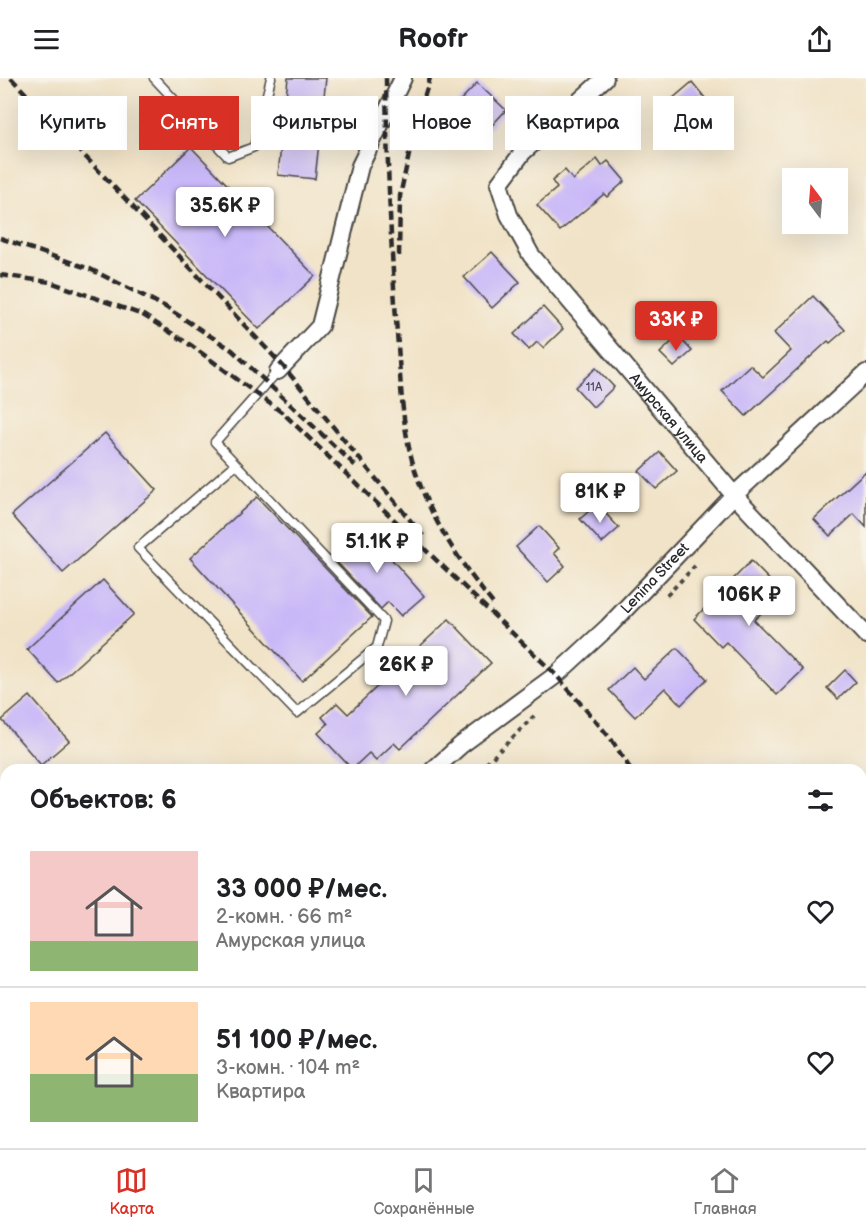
<!DOCTYPE html>
<html lang="ru">
<head>
<meta charset="utf-8">
<style>
	:root { --surface:#fff; --page:#f2f2f2; --text:#202124; --muted:#757577; --line:#e0e0e0; --accent:#d93025 }
	body { margin:0; font-family:"Balsamiq Sans",sans-serif; background:var(--page); color:var(--text); height:100vh; display:flex; flex-direction:column; font-size:22px; white-space:nowrap }
	* { box-sizing:border-box; margin:0 }
	p { font-size:20px; color:var(--muted) }
	.icon { flex:none; width:33px; height:33px; fill:none; stroke:currentColor; stroke-width:2; stroke-linecap:round; stroke-linejoin:round }
	.map { position:relative; flex:1; overflow:hidden }
	.panel { position:absolute; left:0px; top:686px; width:867px; height:386px; display:flex; flex-direction:column; background:var(--surface); border-radius:18px 18px 0 0; box-shadow:0 6px 24px #0002 }
	.panel>* { flex:none }
	.banner { position:absolute; left:18px; top:18px; width:831px; height:54px; display:flex; gap:12px }
	.needle { width:39px; rotate:344deg }
	.tools { position:absolute; left:782px; top:90px; display:grid; gap:12px }
	.tools a { display:grid; place-items:center; width:66px; height:66px; border-radius:0px; background:var(--surface); box-shadow:0 6px 24px #0002; font-size:30px }
	.price { position:absolute; translate:-50% -51px; padding:0 14px; border-radius:6px; background:#fff; color:#222; font-size:20px; line-height:39px; filter:drop-shadow(0 2px 3px #0008) }
	.price::after { content:''; position:absolute; left:50%; top:36px; width:18px; height:14px; margin-left:-9px; background:inherit; clip-path:polygon(0 0,100% 0,50% 100%) }
	.price.active { background:var(--accent); color:#fff }
	ul { padding:0; list-style:none }
	li { display:flex; align-items:center; gap:18px; height:150px; padding:0 30px }
	li+li { border-top:2px solid var(--line) }
	li span { display:grid; place-items:center; flex:none; width:168px; height:120px; border-radius:0px; color:#555 }
	li>.icon { margin-inline-start:auto }
	span .icon { width:72px; height:72px; fill:#fffc; stroke-width:1 }
	li b { font-size:26px }
	h2 { display:flex; justify-content:space-between; align-items:center; height:72px; padding:0 30px; font-size:26px }
	.tag { padding:0 21px; border-radius:0px; background:var(--surface); box-shadow:0 6px 24px #0002; font-size:21px; line-height:54px }
	.tag.active { background:var(--accent); color:#fff }
	header { display:flex; justify-content:space-between; align-items:center; height:78px; padding:0 30px; background:var(--surface); font-size:27px; font-weight:700 }
	.tabs { display:flex; justify-content:space-around; align-items:center; height:84px; border-top:2px solid var(--line); background:var(--surface); font-size:16px; color:var(--muted) }
	.tabs a { display:grid; justify-items:center; gap:3px }
	.tabs .active { color:var(--accent) }
	.map>svg:first-child { display:block }
	.building { fill:#c9b8f8 }
	.lines { fill:none; stroke-linecap:round; stroke-linejoin:round }
	.service-casing { stroke:#494742; stroke-width:11 }
	.minor-casing { stroke:#494742; stroke-width:20 }
	.path { stroke:#494742; stroke-width:4; stroke-dasharray:4.5 4.5; stroke-linecap:butt }
	.service { stroke:#fff; stroke-width:8 }
	.minor { stroke:#fff; stroke-width:16 }
	.rail { stroke:#2b2b2b; stroke-width:4.5; stroke-dasharray:9 4.5; stroke-linecap:butt }
	.labels { text-anchor:middle; dominant-baseline:central; stroke-width:6; stroke-linejoin:round; paint-order:stroke }
	.number-label { font-size:12px; fill:#524e5e }
	.street-label { font-size:15px; fill:#2b2b2b; stroke:#f7f3e8 }
</style>
</head>
<body>
<header><svg class="icon" aria-label="menu" viewBox="0 0 24 24"><path d="M4 6h16M4 12h16M4 18h16"/></svg>Roofr<svg class="icon" aria-label="share" viewBox="0 0 24 24"><path d="M12 15V3M7 8l5-5 5 5M5 13v7h14v-7"/></svg></header>
<div class="map">
<svg width="866" height="1070" viewBox="0 0 866 1070">
	<rect width="100%" height="100%" fill="#f7f3e8"/>
	<filter id="ink" filterUnits="userSpaceOnUse"><feTurbulence type="fractalNoise" baseFrequency=".0167" numOctaves="2"/><feDisplacementMap in="SourceGraphic" scale="12" xChannelSelector="R" yChannelSelector="G"/><feConvolveMatrix kernelMatrix="1 2 1 2 8 2 1 2 1" color-interpolation-filters="sRGB"/></filter>
	<filter id="wash" filterUnits="userSpaceOnUse"><feTurbulence type="fractalNoise" baseFrequency=".008" numOctaves="4" result="noise"/><feDisplacementMap in="SourceGraphic" scale="24" xChannelSelector="R" yChannelSelector="G"/><feGaussianBlur stdDeviation="1.35" result="paint"/><feColorMatrix in="noise" values="0 0 0 0 0 0 0 0 0 0 0 0 0 0 0 0 0 1.4 0 .05"/><feComposite in="paint" operator="in"/></filter>
	<g filter="url(#wash)">
		<rect width="100%" height="100%" fill="#f1e3c7"/>
		<g id="blocks">
			<g class="building">
				<path d="M288 0H326L315 101 278 97Z"/>
				<path d="M692 4 709 25 682 48 669 33 675 28 671 22Z"/>
				<path d="M477 5 506 32 485 55 456 27Z"/>
				<path d="M191 69 315 198 259 251 135 123Z"/>
				<path d="M597 81 602 88 608 83 625 103 607 119 604 116 560 153 537 127 557 110 552 103 565 92 573 102Z"/>
				<path d="M492 174 520 204 492 230 464 199Z"/>
				<path d="M813 218 845 252 830 265 828 263 746 338 722 313 750 287 763 299 791 273 774 255Z"/>
				<path d="M543 229 563 251 543 270 537 264 529 272 514 256Z"/>
				<path d="M678 258 692 273 674 289 660 275Z"/>
				<path d="M596 290 614 309 593 329 575 309Z"/>
				<path d="M105 355 157 412 63 495 12 437Z"/>
				<path d="M660 374 677 393 656 411 639 393Z"/>
				<path d="M866 393V449L854 436 830 458 814 441Z"/>
				<path d="M257 419 372 539 302 603 190 480Z"/>
				<path d="M597 426 619 450 602 465 580 441Z"/>
				<path d="M539 448 559 470 554 475 565 488 548 504 516 469Z"/>
				<path d="M364 450 424 518 401 538 388 524 381 531 332 479Z"/>
				<path d="M751 483 782 515 754 542 803 592 777 617 726 564 721 569 694 541Z"/>
				<path d="M103 502 134 536 58 605 27 571Z"/>
				<path d="M449 541 491 585 400 671 394 665 376 682 369 675 352 691 318 655 328 646 322 639 337 625 348 636Z"/>
				<path d="M677 570 707 601 681 627 665 610 635 639 609 612 633 589 644 601Z"/>
				<path d="M845 592 856 604 838 621 827 610Z"/>
				<path d="M30 618 69 663 41 687 2 642Z"/>
			</g>
		</g>
	</g>
	<g filter="url(#ink)">
		<use href="#blocks" fill-opacity="0" stroke="#494742" stroke-width="1.5"/>
		<g class="lines">
			<defs>
				<g id="service">
					<path d="M154 0 228 79 254 69 271 0"/>
					<path d="M236 386 138 470 297 635 377 569 384 543 236 386 215 364 278 293"/>
				</g>
				<g id="minor">
					<path id="s1" d="M605 0 523 74 499 106 509 137 531 177 734 417 866 557"/>
					<path d="M278 293 320 248 360 88 403 0"/>
					<path id="s2" d="M433 692 461 667 556 597 608 549 734 417 866 295"/>
					<path d="M861 778 866 773"/>
					<path d="M14 1070 19 1065"/>
					<path d="M580 1070 585 1065"/>
					<path d="M744 1070 745 1065"/>
				</g>
			</defs>
			<use href="#service" class="service-casing"/>
			<use href="#minor" class="minor-casing"/>
			<g class="path">
				<path d="M667 517 695 488"/>
				<path d="M480 692 535 637"/>
				<path d="M88 1070 93 1065"/>
			</g>
			<use href="#service" class="service"/>
			<use href="#minor" class="minor"/>
			<g class="rail">
				<path d="M11 0 283 288 424 459"/>
				<path d="M386 0C387 86 391 170 397 255 401 301 401 351 416 395 432 444 463 489 495 528"/>
				<path d="M0 160 90 191 164 228 232 272 358 390"/>
				<path d="M399 178 400 118 415 49 430 0"/>
				<path d="M0 197 50 204 143 237 192 268 284 336 556 597 611 661 631 692"/>
				<path d="M725 1070V1065"/>
			</g>
		</g>
	</g>
	<g class="labels">
		<g class="number-label">
			<text x="594" y="309">11А</text>
		</g>
		<g class="street-label">
			<text stroke="none"><textPath href="#s1" startOffset="442">Амурская улица</textPath></text>
			<text stroke="none"><textPath href="#s2" startOffset="294">Lenina Street</textPath></text>
		</g>
	</g>
</svg>
<div class="tools">
<a><svg class="needle" viewBox="-14 -14 28 28"><path d="M0-13l5 13h-10z" fill="#e53935"/><path d="M0 13l5-13h-10z" fill="#757577"/></svg></a>
</div>
<b class="price" style="left:225px;top:160px">35.6K ₽</b>
<b class="price active" style="left:676px;top:274px">33K ₽</b>
<b class="price" style="left:600px;top:446px">81K ₽</b>
<b class="price" style="left:377px;top:496px">51.1K ₽</b>
<b class="price" style="left:749px;top:549px">106K ₽</b>
<b class="price" style="left:406px;top:619px">26K ₽</b>
<div class="banner">
<a class="tag">Купить</a>
<a class="tag active">Снять</a>
<a class="tag">Фильтры</a>
<a class="tag">Новое</a>
<a class="tag">Квартира</a>
<a class="tag">Дом</a>
</div>
<section class="panel">
<h2>Объектов: 6<svg class="icon" aria-label="filters" viewBox="0 0 24 24"><path d="M4 7h16M4 17h16"/><circle cx="9" cy="7" r="2"/><circle cx="15" cy="17" r="2"/></svg></h2>
<ul>
<li><span style="background:linear-gradient(#f6c9c9 75%,#8fb573 0)"><svg class="icon" aria-label="home" viewBox="0 0 24 24"><path d="M3 11l9-7 9 7M6 9v11h12V9"/></svg></span><div><b>33 000 ₽/мес.</b><p>2-комн. · 66 m²</p><p>Амурская улица</p></div><svg class="icon" aria-label="heart" viewBox="0 0 24 24"><path d="M12 20l-8-8c-3-5 5-10 8-4 3-6 11-1 8 4z"/></svg></li>
<li><span style="background:linear-gradient(#ffd9b3 60%,#8fb573 0)"><svg class="icon" aria-label="home" viewBox="0 0 24 24"><path d="M3 11l9-7 9 7M6 9v11h12V9"/></svg></span><div><b>51 100 ₽/мес.</b><p>3-комн. · 104 m²</p><p>Квартира</p></div><svg class="icon" aria-label="heart" viewBox="0 0 24 24"><path d="M12 20l-8-8c-3-5 5-10 8-4 3-6 11-1 8 4z"/></svg></li>
</ul>
</section>
</div>
<nav class="tabs">
<a class="active"><svg class="icon" aria-label="map" viewBox="0 0 24 24"><path d="M3 6l6-2 6 2 6-2v14l-6 2-6-2-6 2zM9 4v14M15 6v14"/></svg>Карта</a>
<a><svg class="icon" aria-label="saved" viewBox="0 0 24 24"><path d="M7 4h10v16l-5-4-5 4z"/></svg>Сохранённые</a>
<a><svg class="icon" aria-label="home" viewBox="0 0 24 24"><path d="M3 11l9-7 9 7M6 9v11h12V9"/></svg>Главная</a>
</nav>
</body>
</html>
